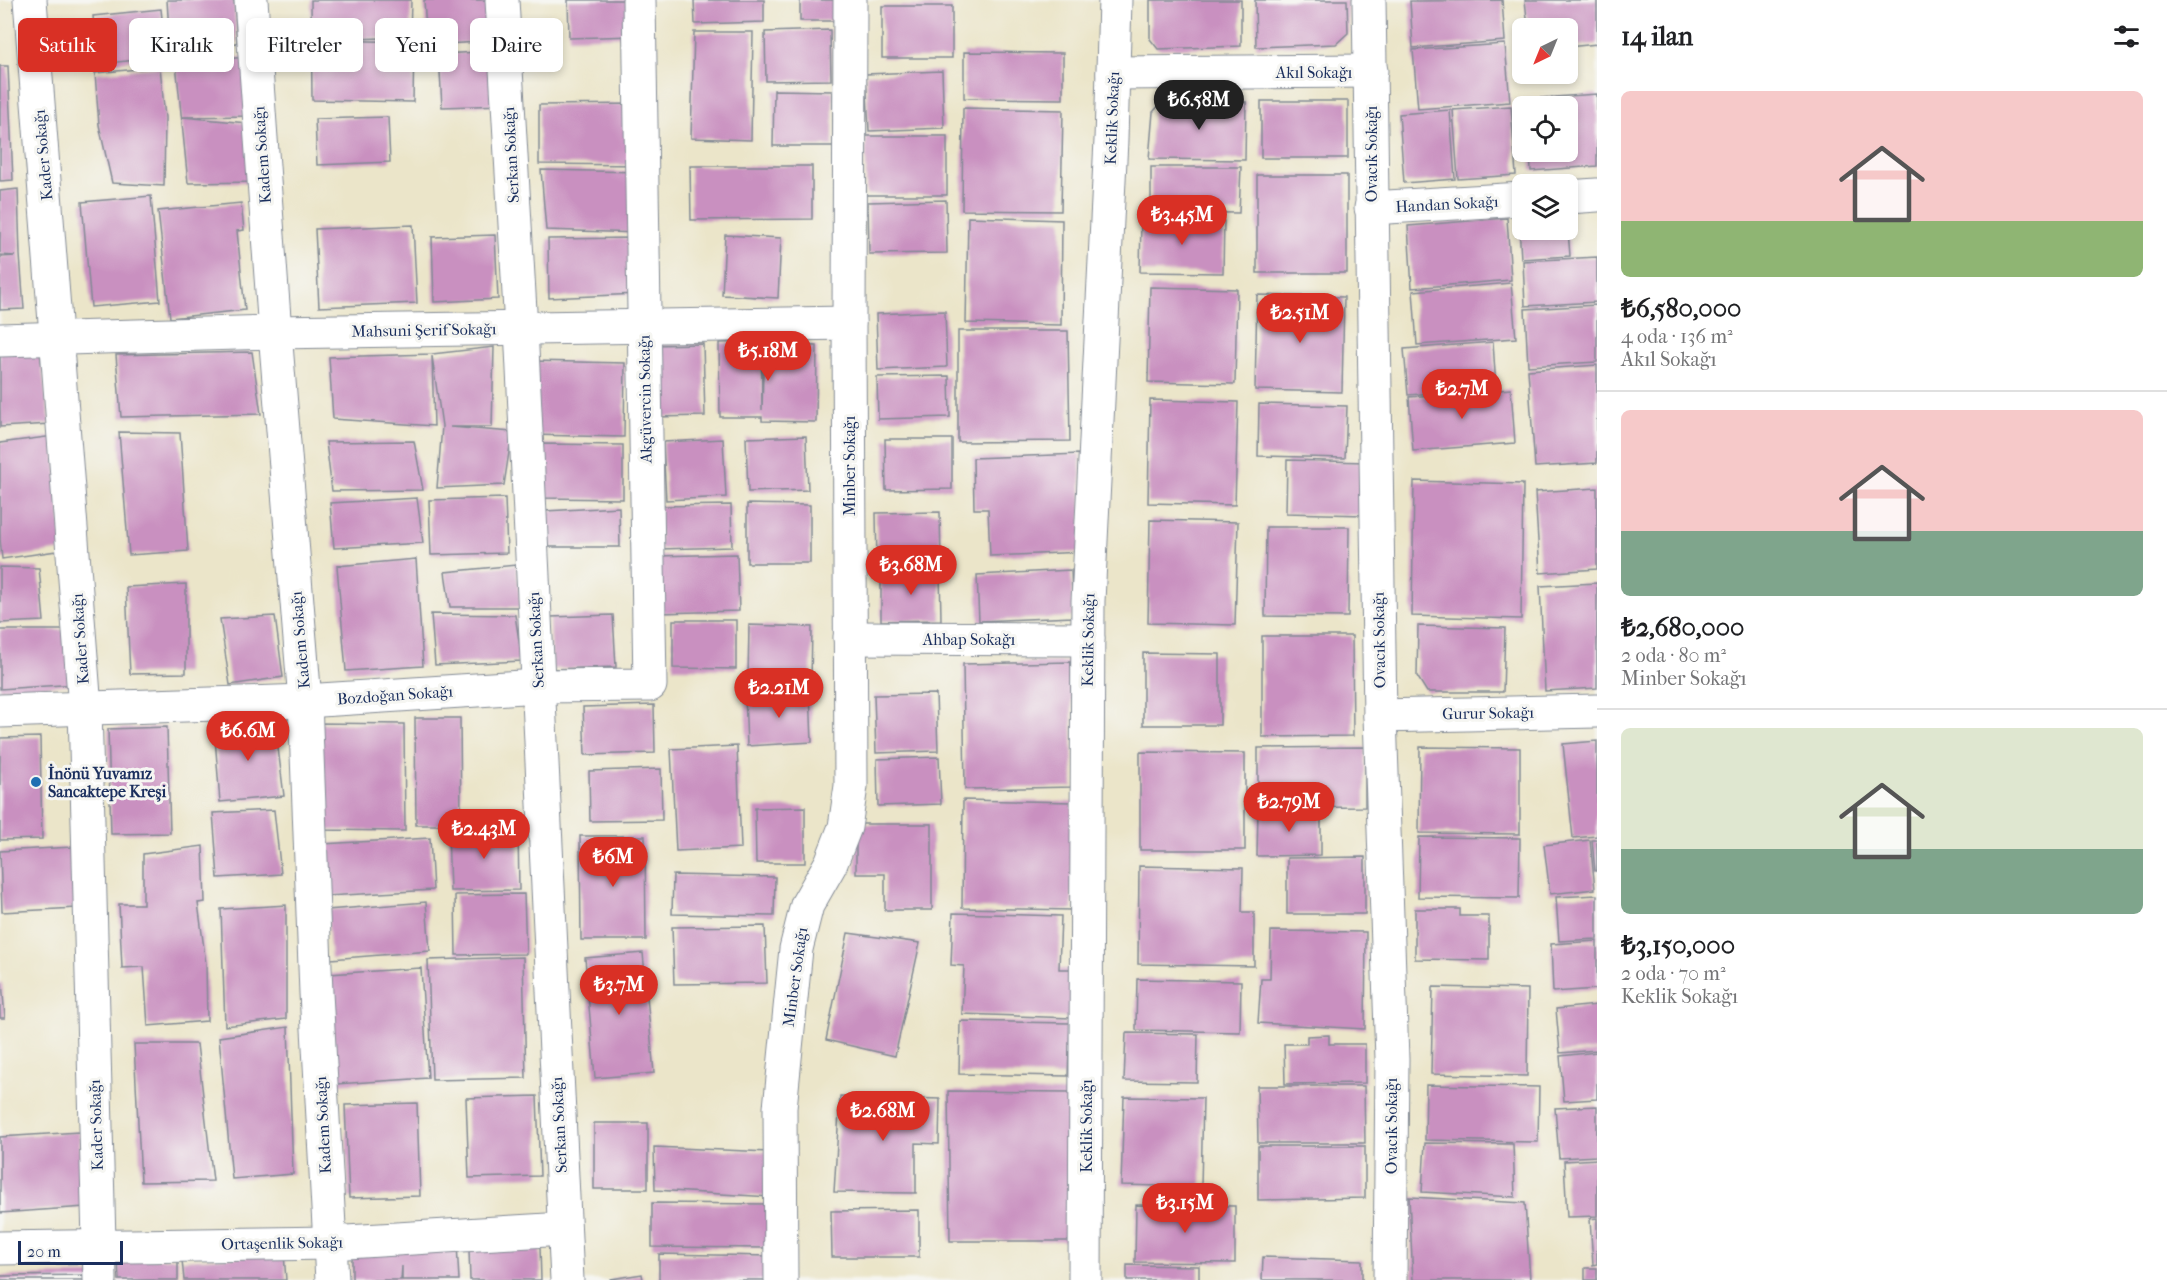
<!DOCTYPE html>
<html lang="tr">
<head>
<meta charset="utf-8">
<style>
	:root { --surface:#fff; --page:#f6f6f6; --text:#202124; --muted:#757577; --line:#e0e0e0; --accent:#d93025 }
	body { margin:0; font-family:"IM FELL French Canon",serif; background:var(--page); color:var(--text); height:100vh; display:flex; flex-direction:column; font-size:22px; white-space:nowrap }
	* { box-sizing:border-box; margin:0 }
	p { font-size:20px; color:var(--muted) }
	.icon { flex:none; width:33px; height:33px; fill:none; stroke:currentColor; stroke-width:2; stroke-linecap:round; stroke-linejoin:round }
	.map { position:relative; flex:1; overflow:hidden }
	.drawer { display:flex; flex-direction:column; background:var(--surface); width:570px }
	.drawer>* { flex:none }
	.guide { position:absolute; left:18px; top:18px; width:570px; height:54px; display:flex; gap:12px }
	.needle { width:39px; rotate:223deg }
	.buttons { position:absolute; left:1512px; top:18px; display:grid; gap:12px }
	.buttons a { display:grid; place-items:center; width:66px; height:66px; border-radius:9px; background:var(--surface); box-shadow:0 3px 9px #0003; font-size:30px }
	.scale { position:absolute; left:18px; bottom:15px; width:105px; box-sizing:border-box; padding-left:6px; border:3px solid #1b2f5e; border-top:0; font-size:16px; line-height:21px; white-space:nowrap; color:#1b2f5e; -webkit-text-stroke:4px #f6f6f2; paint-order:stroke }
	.price { position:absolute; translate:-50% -51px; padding:0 14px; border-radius:21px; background:var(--accent); color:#fff; font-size:20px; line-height:39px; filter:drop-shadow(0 2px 3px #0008) }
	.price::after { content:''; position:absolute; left:50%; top:36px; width:18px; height:14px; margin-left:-9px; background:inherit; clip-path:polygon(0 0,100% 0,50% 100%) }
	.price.selected { background:#222; color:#fff }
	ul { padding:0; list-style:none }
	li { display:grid; align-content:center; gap:12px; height:318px; padding:0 24px }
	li+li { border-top:2px solid var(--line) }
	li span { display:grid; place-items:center; height:186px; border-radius:9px; color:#555 }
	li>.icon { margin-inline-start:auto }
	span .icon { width:108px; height:108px; fill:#fffc; stroke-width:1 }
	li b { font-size:26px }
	h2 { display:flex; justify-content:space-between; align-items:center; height:72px; padding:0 24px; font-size:26px }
	.chip { padding:0 21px; border-radius:9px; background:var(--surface); box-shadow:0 3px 9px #0003; font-size:21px; line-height:54px }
	.chip.selected { background:var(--accent); color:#fff }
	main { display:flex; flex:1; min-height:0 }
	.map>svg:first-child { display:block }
	.building { fill:#c990c0 }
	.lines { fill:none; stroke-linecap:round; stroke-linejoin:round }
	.minor-casing { stroke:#838a94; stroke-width:35 }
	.minor { stroke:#fff; stroke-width:33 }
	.poi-dot { fill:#1f6fb2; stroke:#f6f6f2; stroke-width:2 }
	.labels { text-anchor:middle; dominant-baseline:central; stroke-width:6; stroke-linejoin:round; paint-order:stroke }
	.street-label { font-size:16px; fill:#1b2f5e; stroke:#f6f6f2 }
	.poi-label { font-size:16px; font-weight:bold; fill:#1b2f5e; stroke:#f6f6f2; text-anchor:start }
</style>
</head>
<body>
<main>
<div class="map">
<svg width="1597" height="1280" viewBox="0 0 1597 1280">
	<rect width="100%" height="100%" fill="#f6f6f2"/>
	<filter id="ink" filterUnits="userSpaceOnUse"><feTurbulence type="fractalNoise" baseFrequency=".0167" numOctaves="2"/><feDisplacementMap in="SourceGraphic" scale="12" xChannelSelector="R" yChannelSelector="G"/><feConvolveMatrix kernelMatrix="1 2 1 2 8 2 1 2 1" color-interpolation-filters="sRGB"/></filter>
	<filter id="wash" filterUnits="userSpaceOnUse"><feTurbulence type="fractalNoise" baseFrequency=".008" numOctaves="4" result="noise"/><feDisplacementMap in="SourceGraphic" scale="24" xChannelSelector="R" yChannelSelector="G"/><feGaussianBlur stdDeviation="1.35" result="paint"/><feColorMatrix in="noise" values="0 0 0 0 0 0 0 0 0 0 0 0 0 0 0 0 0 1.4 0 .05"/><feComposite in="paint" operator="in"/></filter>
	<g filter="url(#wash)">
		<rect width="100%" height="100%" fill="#ebe5c9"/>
		<g id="blocks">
			<g class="building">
				<path d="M167 0H234L237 43 170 48Z"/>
				<path d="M311 0H411L410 37 326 40 414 42 413 102 312 100Z"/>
				<path d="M424 0H496L498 41 427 45Z"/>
				<path d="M568 0H634V36L569 38Z"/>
				<path d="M694 0H764V22L695 24Z"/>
				<rect x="800" y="0" width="34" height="21"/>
				<path d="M1150 0H1241V46L1158 49 1150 39Z"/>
				<path d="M1255 0H1347L1348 33 1336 44 1256 47Z"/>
				<path d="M1502 0 1505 41 1413 48 1410 1Z"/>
				<path d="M1525 0H1597V44L1568 47V28H1528Z"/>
				<rect x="882" y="6" width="70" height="52"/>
				<path d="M161 9 166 57 98 64 93 16Z"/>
				<path d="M830 30 831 80 766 81 765 32Z"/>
				<path d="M694 32H753L751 140 691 138Z"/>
				<path d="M1505 44 1510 102 1418 109 1413 50Z"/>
				<path d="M501 51 504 105 442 107 439 54Z"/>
				<path d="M964 52 1063 53V99L964 98Z"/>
				<path d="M247 57 251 116 182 117 258 124 259 182 188 183 176 63Z"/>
				<path d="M0 66H8L13 180 0 181Z"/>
				<path d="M160 67 165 118 164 186 112 183 99 125 95 73Z"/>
				<path d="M942 71 944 128 869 131 866 74Z"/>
				<path d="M774 90 833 91V146H773Z"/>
				<path d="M1597 94V166L1531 171 1530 152H1568V106H1527L1526 99Z"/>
				<path d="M1163 101 1246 102 1245 160 1149 159 1153 112Z"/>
				<rect x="1261" y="101" width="87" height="57"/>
				<path d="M640 104 641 165 539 164V105Z"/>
				<path d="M1511 106 1516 175 1458 179 1453 110Z"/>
				<path d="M963 108 1063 110 1061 211 962 210Z"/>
				<path d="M1450 110 1455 179 1404 183 1399 114Z"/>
				<path d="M388 117 390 162 317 165 315 119Z"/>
				<rect x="866" y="136" width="81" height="59"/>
				<path d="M690 166H812V219L691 220Z"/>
				<path d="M1151 167H1241L1239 213 1151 212Z"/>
				<path d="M541 170 640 172V233L546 230Z"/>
				<rect x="1257" y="175" width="90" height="98"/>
				<path d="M18 189 20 255 24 309 0 310V257L15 256 0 255V191Z"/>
				<path d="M151 196 160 301 91 307 82 202Z"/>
				<path d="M946 200 947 253 869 254 868 202Z"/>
				<path d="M241 203 244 230 237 231 245 310 170 318 158 211Z"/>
				<path d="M1518 208H1522V230H1568L1570 256 1521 259Z"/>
				<path d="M968 217 1062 220 1061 325 966 323Z"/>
				<path d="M1507 218 1511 280 1412 288 1408 226Z"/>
				<path d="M1141 220 1224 221 1223 273 1140 272Z"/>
				<path d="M413 225 417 303 319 307 315 229Z"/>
				<path d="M495 235 498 299 434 302 432 237Z"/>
				<path d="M725 235 781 238 778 298 722 295Z"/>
				<path d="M637 238V294L549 298 548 239Z"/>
				<path d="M1597 257V302L1525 306 1523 261Z"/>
				<path d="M1511 283 1516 338 1417 345 1413 291Z"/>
				<path d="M1150 287 1237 289 1235 384 1148 382Z"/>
				<path d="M1257 295 1344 297 1342 392 1255 390Z"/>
				<path d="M1597 305V362L1528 366 1525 309Z"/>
				<path d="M945 311 947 367 878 370 876 314Z"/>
				<path d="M958 331H1068L1070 441 958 442Z"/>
				<path d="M761 342 762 410 764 344 817 346 816 422 762 421V417H720L719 343Z"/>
				<path d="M1493 342 1496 388 1408 395 1404 349Z"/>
				<path d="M703 344 705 416 656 417 655 345Z"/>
				<path d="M0 345 39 346 50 424 0 427Z"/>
				<path d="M494 347 492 427H450L512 432 504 485 437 488 442 426 432 356 434 426 333 419 329 357 432 354Z"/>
				<path d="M252 352 261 414 121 417 116 355Z"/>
				<path d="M530 361 625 363 624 437 530 435Z"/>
				<path d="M1597 365V463L1535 467 1528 370Z"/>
				<path d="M949 376 950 417 878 419 877 377Z"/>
				<path d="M1511 389 1515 443 1413 451 1409 397Z"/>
				<path d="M1150 400 1238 402 1235 505 1148 503Z"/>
				<path d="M1259 404 1347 406 1345 458 1258 456Z"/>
				<path d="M119 432 180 433 188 551 129 555Z"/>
				<path d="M54 436 63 550 2 559 0 539V443Z"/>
				<path d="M806 436 808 490 748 492 746 438Z"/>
				<path d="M723 439 726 497 666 500 663 442Z"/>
				<path d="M885 439H952V489L886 490Z"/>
				<path d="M414 441 423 490 332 491 326 442Z"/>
				<path d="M542 444 623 445V499L542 498Z"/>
				<path d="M1080 454 1083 552 990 556 988 509H974L973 458Z"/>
				<path d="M1287 460 1365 462 1364 515 1286 513Z"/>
				<path d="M1414 481 1523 484 1521 619 1412 616Z"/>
				<path d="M1597 488V569L1540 573 1535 492Z"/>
				<path d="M417 498 423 543 334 548 330 503Z"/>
				<path d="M505 498 507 553 431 555 429 500Z"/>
				<path d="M747 504 810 505V563H747Z"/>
				<path d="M731 505 732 547 660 549 659 506Z"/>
				<path d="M619 507 620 547H545V511Z"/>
				<path d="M940 512 941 564 877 565 876 513Z"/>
				<path d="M1150 520 1238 522 1235 625 1148 623Z"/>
				<path d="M1266 527H1349L1348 617 1265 616Z"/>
				<path d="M737 554 739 611 658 613 657 556Z"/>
				<path d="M416 559 423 666 346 671 337 566Z"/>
				<path d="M516 565 521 607H450L445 572Z"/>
				<path d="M0 567 39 568 44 621 0 623Z"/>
				<path d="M1071 570 1073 617 979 621 977 575Z"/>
				<path d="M881 571H940L941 620 881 621Z"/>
				<path d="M1597 583V688L1545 691 1540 586Z"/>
				<path d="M186 584V673L130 674 126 587Z"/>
				<path d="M431 614 515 615 522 661 435 665Z"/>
				<path d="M613 615 616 667 552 669 550 617Z"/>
				<path d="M275 616 283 677 230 685 220 619Z"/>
				<path d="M673 620H736V669L673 668Z"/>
				<path d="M749 625 812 627 811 682 748 680Z"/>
				<path d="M1418 626 1505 628 1503 692H1427L1417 676Z"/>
				<path d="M0 630H68L77 684 0 689Z"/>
				<path d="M1262 636H1352L1353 736 1262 737Z"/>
				<path d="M1143 653 1220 654V725H1143Z"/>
				<path d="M1071 662 1073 787 965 789 963 664Z"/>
				<path d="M810 691 812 742 747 746 745 695Z"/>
				<path d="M936 694 938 751 876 753 874 695Z"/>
				<path d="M654 705 655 753 585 755 583 707Z"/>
				<path d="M415 718H460L461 825H416Z"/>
				<path d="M316 723 404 724 405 831 317 830Z"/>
				<path d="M275 724 284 796 220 802 214 725Z"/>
				<path d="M167 727 170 833 111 834 108 729Z"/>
				<path d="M40 737 42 839 0 840V738Z"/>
				<path d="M1597 741V836L1573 838 1563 744Z"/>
				<path d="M737 746 741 848 676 851 671 749Z"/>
				<path d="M1365 747V807L1258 808V748Z"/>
				<path d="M1420 747 1520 748V834L1419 833Z"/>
				<path d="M1140 752 1245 753V850H1140Z"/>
				<path d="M939 757 941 804 878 806 877 759Z"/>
				<path d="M661 769 662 820 590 821 589 771Z"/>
				<path d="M963 800 1073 802 1072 910 962 908Z"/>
				<path d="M805 807V863H756L755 808Z"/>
				<path d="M274 810 281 874 218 878 213 813Z"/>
				<path d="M1321 810V855L1257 856 1258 811Z"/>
				<path d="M856 824H932V910H885V874H856Z"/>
				<path d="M518 830 519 890 450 891 448 831Z"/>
				<path d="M580 836H645L646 940H581Z"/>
				<path d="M1419 837 1520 838 1519 898 1418 897Z"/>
				<path d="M430 838 433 890 326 896 322 844Z"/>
				<path d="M1590 840 1595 889 1550 894 1544 845Z"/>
				<path d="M1592 840H1597V871H1595Z"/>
				<path d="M203 846 205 902 198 903 206 964 207 1021 148 1026 144 967 122 968 119 904H143V854Z"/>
				<path d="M73 847 76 908 2 912 0 851Z"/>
				<path d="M1365 857V914H1287V858Z"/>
				<path d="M1139 866 1243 868 1242 912H1254V966L1138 964Z"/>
				<path d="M673 875 775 877 774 916 672 914Z"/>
				<path d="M524 894 526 954 456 955 455 895Z"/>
				<path d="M1597 895V939L1559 941 1556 897Z"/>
				<path d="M426 902 430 951 331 959 327 910Z"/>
				<path d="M286 905V1019L225 1026 221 909Z"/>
				<path d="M1415 909H1460V916H1489V960L1415 959Z"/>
				<path d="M953 913 1061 916 1059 969H1072L1071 1018 962 1014 964 966 951 965Z"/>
				<path d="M765 926 767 983 674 984 672 927Z"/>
				<path d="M1271 931 1366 932 1365 1029 1258 1023 1261 979H1270Z"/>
				<path d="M848 933 920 943 895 1056 826 1040Z"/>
				<path d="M1597 941V989L1553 992 1551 944Z"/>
				<path d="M643 953 654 1073 595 1078 585 958Z"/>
				<path d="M523 957 526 1078 432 1080 428 960Z"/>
				<path d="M421 968 428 1078 336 1084 329 974Z"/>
				<path d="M1137 979 1241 981 1240 1032 1136 1030Z"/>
				<path d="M0 983H2L5 1018H0Z"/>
				<path d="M1433 987 1528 989 1527 1076 1431 1074Z"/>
				<path d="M1597 1005V1050L1560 1053 1556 1009Z"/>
				<path d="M960 1021 1070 1023 1068 1076 959 1074Z"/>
				<path d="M288 1027 293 1174 232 1179 219 1037Z"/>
				<path d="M1126 1033 1198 1034 1197 1082 1124 1081Z"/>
				<path d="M1329 1035V1044H1365V1083L1285 1084 1284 1044H1307V1036Z"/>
				<path d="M134 1044H197L213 1181 141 1182Z"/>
				<path d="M1597 1052V1099L1564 1101 1560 1056Z"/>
				<path d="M1426 1085 1539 1087 1538 1142 1425 1140Z"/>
				<path d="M1257 1086H1364L1365 1143H1258Z"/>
				<path d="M948 1091 1070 1092V1241H950Z"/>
				<path d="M537 1096 540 1176 469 1178 466 1098Z"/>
				<path d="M840 1096 940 1099 939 1144 916 1143V1193L834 1192Z"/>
				<path d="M1124 1097 1203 1098 1201 1187 1121 1185Z"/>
				<path d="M417 1103 420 1196 349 1198 345 1105Z"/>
				<path d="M1597 1106V1156L1559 1158 1555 1108Z"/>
				<rect x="594" y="1123" width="54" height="66"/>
				<path d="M79 1132 85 1207 0 1213V1137Z"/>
				<path d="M1425 1143 1513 1144 1515 1197 1422 1192Z"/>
				<path d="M1258 1146H1365V1198L1258 1200Z"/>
				<path d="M654 1147 769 1152 773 1197 655 1190Z"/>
				<path d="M1597 1159V1216L1567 1217 1564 1161Z"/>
				<path d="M1409 1197 1525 1203 1530 1280H1413Z"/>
				<path d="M652 1203 772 1204V1248L652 1247Z"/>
				<path d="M1136 1205 1235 1206V1263L1135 1262Z"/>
				<path d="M919 1210V1257H832L831 1211Z"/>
				<path d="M1597 1218V1264L1593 1265 1590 1219Z"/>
				<path d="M457 1244 459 1280H402V1266L401 1280H352V1253Z"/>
				<path d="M540 1247 541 1280H470L469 1249Z"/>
				<path d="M284 1254 286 1280H184L182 1260Z"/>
				<path d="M659 1254 770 1256V1280H659Z"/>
				<path d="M1263 1257 1362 1260V1280H1262Z"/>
				<path d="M178 1258V1280H119L118 1259Z"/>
				<path d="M1127 1265 1199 1266V1280H1127Z"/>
				<rect x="1585" y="1268" width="12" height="12"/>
				<path d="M642 1274 643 1280H611V1279Z"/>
				<path d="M92 1275V1280H0V1276Z"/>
			</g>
		</g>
	</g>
	<g filter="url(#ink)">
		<use href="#blocks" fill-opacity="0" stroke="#838a94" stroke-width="1.5"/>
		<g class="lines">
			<defs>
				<g id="minor">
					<path d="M30 0 85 708 100 1280"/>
					<path d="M251 0 275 332 305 701 316 993 332 1280"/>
					<path d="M502 0 521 328 567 1280"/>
					<path d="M1369 0 1380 716 1392 1059 1390 1280"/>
					<path d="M1113 73 1371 71"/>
					<path d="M1568 197 1597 195"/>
					<path d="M1371 208 1522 199"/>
					<path d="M0 340 275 332 849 323"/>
					<path d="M850 638 1088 639"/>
					<path d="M0 711 305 701 538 686 650 685 639 0"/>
					<path d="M1380 716 1597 711"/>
					<path d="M0 1248 330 1243 564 1229"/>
					<path d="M781 1280 780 1108 796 949 807 905 831 863 845 827 851 786 849 323 850 0"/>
					<path d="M1085 1280 1088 601 1111 140 1115 0"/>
				</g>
			</defs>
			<use href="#minor" class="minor-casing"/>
			<use href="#minor" class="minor"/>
		</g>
	</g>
	<circle class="poi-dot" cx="36" cy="782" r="6"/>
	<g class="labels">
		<g class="street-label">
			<text x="1314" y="72">Akıl Sokağı</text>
			<text transform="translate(1112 118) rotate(-88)">Keklik Sokağı</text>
			<text transform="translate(1371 154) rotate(-90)">Ovacık Sokağı</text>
			<text transform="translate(43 155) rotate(-95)">Kader Sokağı</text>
			<text transform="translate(262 155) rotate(-94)">Kadem Sokağı</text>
			<text transform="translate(511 155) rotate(-93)">Serkan Sokağı</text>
			<text transform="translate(1447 204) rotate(-3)">Handan Sokağı</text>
			<text transform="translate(424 330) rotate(-1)">Mahsuni Şerif Sokağı</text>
			<text transform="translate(645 399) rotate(-91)">Akgüvercin Sokağı</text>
			<text transform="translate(849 466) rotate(-90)">Minber Sokağı</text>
			<text transform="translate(80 639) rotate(-94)">Kader Sokağı</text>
			<text x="969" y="639">Ahbap Sokağı</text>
			<text transform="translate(300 640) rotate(-95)">Kadem Sokağı</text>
			<text transform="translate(536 640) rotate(-93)">Serkan Sokağı</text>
			<text transform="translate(1088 640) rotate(-89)">Keklik Sokağı</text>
			<text transform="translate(1379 640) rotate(-91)">Ovacık Sokağı</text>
			<text transform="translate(395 695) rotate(-4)">Bozdoğan Sokağı</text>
			<text transform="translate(1488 713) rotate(-1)">Gurur Sokağı</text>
			<text transform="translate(795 977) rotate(-82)">Minber Sokağı</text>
			<text transform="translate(96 1125) rotate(-92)">Kader Sokağı</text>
			<text transform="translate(323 1125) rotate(-93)">Kadem Sokağı</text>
			<text transform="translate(559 1125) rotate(-93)">Serkan Sokağı</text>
			<text transform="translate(1086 1126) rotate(-90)">Keklik Sokağı</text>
			<text transform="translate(1391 1126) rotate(-90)">Ovacık Sokağı</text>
			<text transform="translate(282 1243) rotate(-1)">Ortaşenlik Sokağı</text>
		</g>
		<g class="poi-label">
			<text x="48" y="773">İnönü Yuvamız<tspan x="48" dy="18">Sancaktepe Kreşi</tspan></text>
		</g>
	</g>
</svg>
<div class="buttons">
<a><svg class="needle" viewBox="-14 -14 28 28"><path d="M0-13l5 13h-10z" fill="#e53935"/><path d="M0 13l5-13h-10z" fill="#757577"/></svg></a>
<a><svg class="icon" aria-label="locate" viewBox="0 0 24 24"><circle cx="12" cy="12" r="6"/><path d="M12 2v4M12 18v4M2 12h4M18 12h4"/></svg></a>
<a><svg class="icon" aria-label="layers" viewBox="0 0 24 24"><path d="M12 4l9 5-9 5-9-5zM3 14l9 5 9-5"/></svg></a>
</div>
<div class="scale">20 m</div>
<b class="price selected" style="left:1199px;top:131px">₺6.58M</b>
<b class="price" style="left:1182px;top:246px">₺3.45M</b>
<b class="price" style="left:1300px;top:344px">₺2.51M</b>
<b class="price" style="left:768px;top:382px">₺5.18M</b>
<b class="price" style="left:1462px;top:420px">₺2.7M</b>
<b class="price" style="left:911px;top:596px">₺3.68M</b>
<b class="price" style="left:779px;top:719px">₺2.21M</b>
<b class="price" style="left:248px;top:762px">₺6.6M</b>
<b class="price" style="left:1289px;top:833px">₺2.79M</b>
<b class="price" style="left:484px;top:860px">₺2.43M</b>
<b class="price" style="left:613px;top:888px">₺6M</b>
<b class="price" style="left:619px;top:1016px">₺3.7M</b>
<b class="price" style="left:883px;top:1142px">₺2.68M</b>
<b class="price" style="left:1185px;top:1234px">₺3.15M</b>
<div class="guide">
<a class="chip selected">Satılık</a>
<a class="chip">Kiralık</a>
<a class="chip">Filtreler</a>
<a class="chip">Yeni</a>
<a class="chip">Daire</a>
</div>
</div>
<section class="drawer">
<h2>14 ilan<svg class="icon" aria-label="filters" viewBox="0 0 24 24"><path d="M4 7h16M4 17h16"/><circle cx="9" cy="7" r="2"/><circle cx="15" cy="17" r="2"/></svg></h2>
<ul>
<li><span style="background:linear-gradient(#f6c9c9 70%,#8fb573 0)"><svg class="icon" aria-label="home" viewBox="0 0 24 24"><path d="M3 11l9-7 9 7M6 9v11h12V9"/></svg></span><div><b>₺6,580,000</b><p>4 oda · 136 m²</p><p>Akıl Sokağı</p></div></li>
<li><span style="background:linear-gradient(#f6c9c9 65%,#7fa58c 0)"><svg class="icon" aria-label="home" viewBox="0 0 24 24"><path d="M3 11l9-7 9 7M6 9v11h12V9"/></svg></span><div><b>₺2,680,000</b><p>2 oda · 80 m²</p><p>Minber Sokağı</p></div></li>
<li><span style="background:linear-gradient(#dfe7d0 65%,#7fa58c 0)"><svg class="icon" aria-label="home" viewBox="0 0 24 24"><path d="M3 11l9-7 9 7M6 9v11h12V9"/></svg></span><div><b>₺3,150,000</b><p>2 oda · 70 m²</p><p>Keklik Sokağı</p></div></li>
</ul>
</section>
</main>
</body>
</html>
